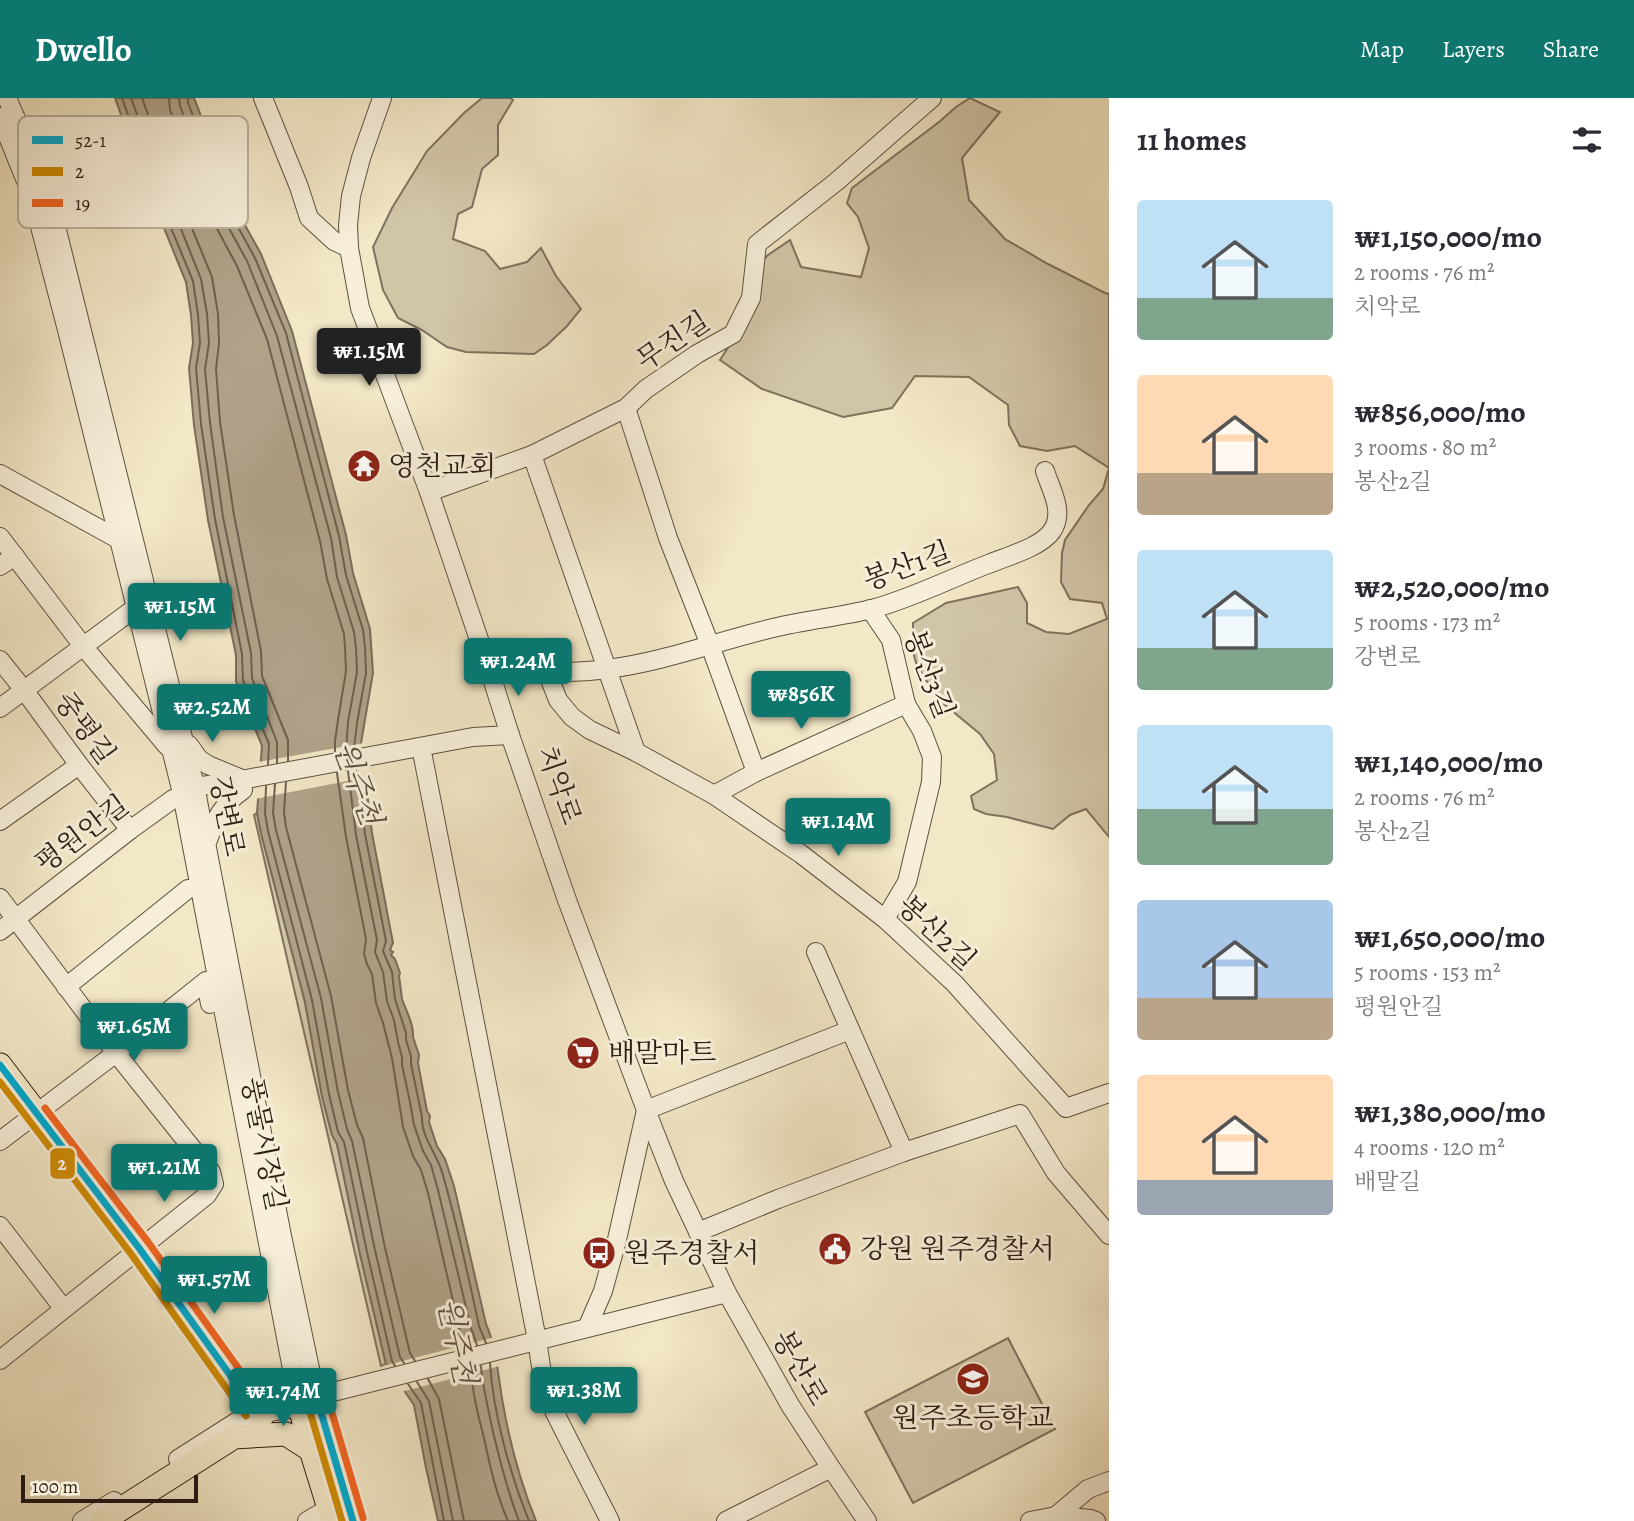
<!DOCTYPE html>
<html lang="en">
<head>
<meta charset="utf-8">
<style>
	:root { --surface:#fff; --page:#f2f2f3; --text:#2b2b33; --muted:#7c7c81; --accent:#0f766e }
	body { margin:0; font-family:Alegreya,"Noto Serif KR",serif; background:var(--page); color:var(--text); height:100vh; display:flex; flex-direction:column; font-size:26px; white-space:nowrap }
	* { box-sizing:border-box; margin:0 }
	p { font-size:23px; color:var(--muted) }
	.icon { flex:none; width:38px; height:38px; fill:none; stroke:currentColor; stroke-width:2; stroke-linecap:round; stroke-linejoin:round }
	.map { position:relative; flex:1; overflow:hidden }
	.drawer { display:flex; flex-direction:column; background:var(--surface); width:525px }
	.drawer>* { flex:none }
	.scale { position:absolute; left:21px; bottom:18px; width:177px; box-sizing:border-box; padding-left:7px; border:4px solid #2d1d13; border-top:0; font-size:19px; line-height:24px; white-space:nowrap; color:#2d1d13; -webkit-text-stroke:5px #f7efda; paint-order:stroke }
	.price { position:absolute; translate:-50% -60px; padding:0 16px; border-radius:7px; background:var(--accent); color:#fff; font-size:23px; line-height:46px; filter:drop-shadow(0 2px 4px #0008) }
	.price::after { content:''; position:absolute; left:50%; top:42px; width:21px; height:16px; margin-left:-10px; background:inherit; clip-path:polygon(0 0,100% 0,50% 100%) }
	.price.selected { background:#222; color:#fff }
	ul { padding:0; list-style:none }
	li { display:flex; align-items:center; gap:21px; height:175px; padding:0 28px }
	li span { display:grid; place-items:center; flex:none; width:196px; height:140px; border-radius:7px; color:#555 }
	li>.icon { margin-inline-start:auto }
	span .icon { width:84px; height:84px; fill:#fffc; stroke-width:1 }
	li b { font-size:30px }
	h2 { display:flex; justify-content:space-between; align-items:center; height:84px; padding:0 28px; font-size:30px }
	header { display:flex; align-items:center; gap:42px; box-sizing:border-box; height:98px; padding:0 35px; background:var(--accent); color:#fff }
	header strong { font-size:33px }
	nav { display:flex; gap:38px; margin-inline-start:auto; font-size:24px }
	main { display:flex; flex:1; min-height:0 }
	.map>svg:first-child { display:block }
	.green { fill:#d1c5a8; stroke:#7f715e; stroke-width:2 }
	.water { fill:#afa289; stroke:#7b6d5a; stroke-width:2 }
	.pier { fill:#f2e7c6 }
	.lines { fill:none; stroke-linecap:round; stroke-linejoin:round }
	.shore { stroke:#6e604e; stroke-width:2 }
	.minor-casing { stroke:#5e5040; stroke-width:20 }
	.major-casing { stroke:#2d1d13; stroke-width:25 }
	.minor { stroke:#f7efda; stroke-width:18 }
	.major { stroke:#f2e7c6; stroke-width:23 }
	.bus-1-casing { stroke:#f7efda; stroke-width:12 }
	.bus-2-casing { stroke:#f7efda; stroke-width:12 }
	.bus-3-casing { stroke:#f7efda; stroke-width:12 }
	.bus-1 { stroke:#00a9ce; stroke-width:7 }
	.bus-2 { stroke:#cf8b04; stroke-width:7 }
	.bus-3 { stroke:#f26522; stroke-width:7 }
	.labels { text-anchor:middle; dominant-baseline:central; stroke-width:6; stroke-linejoin:round; paint-order:stroke }
	.street-label { font-size:28px; fill:#2d1d13; stroke:#f7efda }
	.poi-label { font-size:28px; fill:#2d1d13; stroke:#f7efda; text-anchor:start }
	.water-label { font-size:30px; font-style:italic; fill:#615242; stroke:#f7efda }
	.key { fill:#f7efda; stroke:#bab09e; stroke-width:2 }
	.key-label { font-size:19px; fill:#2d1d13 }
	.line-badge { stroke:#f7efda; stroke-width:2.5 }
	.badge-label { font-size:19px; text-anchor:middle; font-weight:bold; fill:#fff }
</style>
</head>
<body>
<header>
<strong>Dwello</strong>
<nav><a>Map</a><a>Layers</a><a>Share</a></nav>
</header>
<main>
<div class="map">
<svg width="1109" height="1423" viewBox="0 0 1109 1423">
	<rect width="100%" height="100%" fill="#f2e7c6"/>
	<filter id="stains"><feTurbulence type="fractalNoise" baseFrequency=".00286" numOctaves="4"/><feColorMatrix values="0 0 0 0 .2 0 0 0 0 .09 0 0 0 0 .02 0 0 0 .5 -.17"/></filter>
	<radialGradient id="worn" r=".72"><stop offset=".6" stop-color="#630" stop-opacity="0"/><stop offset="1" stop-color="#630" stop-opacity=".3"/></radialGradient>
	<g class="green">
		<path d="M482 0H510L513 2 498 27V57L482 71 472 109 458 116 453 141 485 153 500 171 527 164 541 150 556 178 581 211 567 228 547 247 534 256 466 254 447 249 422 232 398 220 383 192 373 149 392 110 427 53 464 15Z"/>
		<path d="M970 0 1000 14 962 60 969 102 1005 141 1048 166 1107 196 1109 195V739L1086 711 1070 717 1053 731 1007 719 986 716 974 711 971 698 997 682 994 656 980 636 939 602 917 568 913 554V525L946 505 1018 489 1027 505V525L1046 534 1069 536 1107 521 1102 505 1070 501 1061 484 1062 455 1065 442 1089 407 1103 391 1109 370 1075 348 1047 353 1020 348 1009 327 1008 307 969 279 915 278 892 310 843 319 762 291 720 262 738 234 747 178 768 157 790 142 801 169 861 179 869 150 858 119 847 105 852 90 939 24 956 9Z"/>
		<path d="M257 715 261 735 305 904 322 998 332 1037 337 1046 360 1156 386 1266 381 1268 254 717Z"/>
		<path d="M1008 1240 1055 1331 913 1405 865 1314Z"/>
	</g>
	<path class="water" d="M115 0H194L240 118 261 156 292 233 346 437 353 475 370 531 373 575 361 645 372 735 393 845 390 852 393 854 391 857 395 861 400 875 399 878C400 885 401 893 402 901 406 913 414 926 413 939L419 957 418 965 427 1013 430 1018 429 1024 437 1048 445 1061 454 1088 486 1226C497 1251 498 1279 503 1306 510 1346 521 1386 536 1423H438L426 1370 414 1307 386 1266 360 1156 337 1046 332 1037 322 998 305 904 261 735 257 715 262 648 236 583V557L208 422 194 327 189 270 193 245 191 217 186 184 144 81Z"/>
	<g class="pier">
		<path d="M364 645 368 679 255 701 258 664Z"/>
		<path d="M495 1239 500 1268 401 1294 383 1268Z"/>
	</g>
	<g class="lines">
		<g class="shore">
			<path d="M122 0 150 79 193 183 198 217 200 245 196 270 201 326 215 421 242 556 243 582 269 646 268 666"/>
			<path d="M131 0 159 76 201 181 207 216 209 245 205 271 210 325 223 419 251 555 252 580 277 644V665"/>
			<path d="M142 0 168 72 212 179 218 216 219 245 216 271 220 324 234 417 261 553 262 578 288 642V663"/>
			<path d="M169 0 170 12 215 127 237 168 267 241 320 443 327 481 344 536 345 550 346 573 338 622 335 643V654"/>
			<path d="M179 0 180 8 225 123 247 163 277 238 331 440 337 479 354 534 356 550 357 574 348 624 346 652"/>
			<path d="M188 0V5L233 120 255 160 286 235 339 438 346 477 363 532 365 549 366 575 357 625 354 650"/>
			<path d="M356 671 365 736 386 843 383 853 392 874 395 901 406 935V942L411 958V966L422 1019C421 1039 437 1056 442 1074 457 1125 468 1176 479 1228L486 1245"/>
			<path d="M348 673 356 737 377 842 375 854 383 874 387 903 394 922 398 944 402 959V967L410 1004 414 1027 423 1053 431 1067 438 1092 471 1230 477 1247"/>
			<path d="M337 675 346 739 366 841 364 856 367 866 372 876 376 905 383 925 392 960 403 1029 413 1058 421 1072 428 1095 460 1233 467 1250"/>
			<path d="M286 684 284 714 286 729 331 898 348 992 357 1027 363 1040 385 1150 410 1255 415 1263"/>
			<path d="M275 686 273 715 276 732 321 900 338 994 347 1031 352 1043 375 1152 400 1259 404 1265"/>
			<path d="M266 688 265 715 268 733 312 902 329 996 338 1034 344 1044 367 1154 392 1263 395 1268"/>
			<path d="M490 1265C493 1315 510 1376 529 1423"/>
			<path d="M481 1268C483 1291 489 1315 494 1338 501 1367 508 1395 519 1423"/>
			<path d="M471 1270C472 1294 478 1317 484 1340 490 1368 496 1396 508 1423"/>
			<path d="M428 1281 439 1301 464 1423"/>
			<path d="M417 1284 429 1303 453 1423"/>
			<path d="M408 1286 421 1305 444 1423"/>
		</g>
		<defs>
			<g id="minor">
				<path d="M7 0 47 92 195 688 282 1138 315 1294 326 1291 337 1293 727 1195"/>
				<path d="M263 0 299 89 309 120 334 143 349 150"/>
				<path d="M382 0 361 60 351 98 348 127 349 150 360 210 429 394 490 574 510 637 567 802 646 1012 674 1083 727 1195 790 1307 831 1370 867 1423"/>
				<path d="M0 19 32 98 67 232 181 691 297 1297"/>
				<path d="M626 310 668 440 710 547 756 674"/>
				<path d="M532 357 636 654"/>
				<path d="M0 376 118 441"/>
				<path d="M429 394 532 357 626 310 646 291 697 256 733 236 751 200 757 146 836 84 932 0"/>
				<path d="M0 439 83 548 167 648"/>
				<path d="M0 468 15 458"/>
				<path d="M870 511 891 542 906 606 922 633 932 659 931 684 907 784 885 821"/>
				<path d="M0 562 24 592 79 667 130 732"/>
				<path d="M490 574C529 574 569 576 607 571 663 564 718 543 773 530 805 522 839 519 872 511 913 500 951 480 991 465 1008 458 1041 449 1052 433 1065 414 1051 392 1045 373"/>
				<path d="M547 574 558 602 572 619 590 632 636 654 714 697 801 756 885 821 955 886 1066 1010 1109 995"/>
				<path d="M0 610 135 510"/>
				<path d="M189 647 199 661 208 667 242 681"/>
				<path d="M423 659 537 1242 543 1282 555 1315 610 1423"/>
				<path d="M185 690 225 685 473 639 510 637"/>
				<path d="M714 697 756 674 906 606"/>
				<path d="M0 723 79 667"/>
				<path d="M208 742C216 719 223 706 243 692"/>
				<path d="M0 800 116 955 211 1074 214 1086 207 1097 0 1262"/>
				<path d="M0 833 130 732 173 701 182 698"/>
				<path d="M816 854 904 1054"/>
				<path d="M66 889 188 791"/>
				<path d="M0 1043 116 955 206 883 210 906"/>
				<path d="M0 1128 63 1210"/>
				<path d="M698 1134 778 1101 904 1054 1020 1016 1056 1075 1109 1137"/>
				<path d="M587 1230 603 1193 616 1146 646 1012 850 932"/>
				<path d="M255 1325 270 1314 311 1307"/>
				<path d="M178 1361 255 1312"/>
				<path d="M82 1423 114 1403"/>
				<path d="M307 1423 329 1410"/>
				<path d="M726 1423 831 1370"/>
				<path d="M1030 1423 1056 1418 1091 1421 1096 1423"/>
				<path d="M1056 1423V1418L1088 1391 1109 1383"/>
			</g>
			<g id="major">
				<path d="M0 967 139 1150 261 1320"/>
				<path d="M297 1297 311 1352 333 1423"/>
				<path d="M255 1312 272 1302 315 1294 353 1423"/>
				<path d="M102 1423 234 1339 286 1336 311 1352"/>
			</g>
		</defs>
		<use href="#minor" class="minor-casing"/>
		<use href="#major" class="major-casing"/>
		<use href="#minor" class="minor"/>
		<use href="#major" class="major"/>
		<defs>
			<g id="bus-1">
				<path d="M0 967 139 1150 255 1312"/>
				<path d="M315 1294 353 1423"/>
			</g>
			<g id="bus-2">
				<path d="M0 984 131 1156 246 1318"/>
				<path d="M305 1297 342 1423"/>
			</g>
			<g id="bus-3">
				<path d="M45 1010 148 1144 264 1306"/>
				<path d="M325 1291 363 1420"/>
			</g>
		</defs>
		<use href="#bus-1" class="bus-1-casing"/>
		<use href="#bus-2" class="bus-2-casing"/>
		<use href="#bus-3" class="bus-3-casing"/>
		<use href="#bus-1" class="bus-1"/>
		<use href="#bus-2" class="bus-2"/>
		<use href="#bus-3" class="bus-3"/>
	</g>
	<defs>
		<symbol id="temple-disc" viewBox="-11 -11 22 22"><circle r="9.5" fill="#8f2418" stroke="#f7efda"/><path d="M0-6L5-2H3V0L6.5 2.5H4V6H1.5V3h-3V6H-4V2.5H-6.5L-3 0V-2H-5Z" fill="#fff"/></symbol>
		<symbol id="supermarket-disc" viewBox="-11 -11 22 22"><circle r="9.5" fill="#8f2418" stroke="#f7efda"/><path d="M-6-5.5h2.5l.6 2H6L4.5 2H-2.5L-4.4-4H-6ZM-1.5 3.2a1.3 1.3 0 1 0 .1 0ZM3 3.2a1.3 1.3 0 1 0 .1 0Z" fill="#fff"/></symbol>
		<symbol id="civic-disc" viewBox="-11 -11 22 22"><circle r="9.5" fill="#8f2418" stroke="#f7efda"/><path d="M-.6-6.5H3V-4.5H.6V-3L4-1V1h2V6H-6V1h2V-1L-.6-3ZM-1.2 2.5V6h2.4V2.5Z" fill="#fff"/></symbol>
		<symbol id="bus-disc" viewBox="-11 -11 22 22"><circle r="9.5" fill="#8f2418" stroke="#f7efda"/><path d="M-5-6H5V4H4V6H2V4H-2V6H-4V4H-5ZM-3.5-4V0h7V-4ZM-3.5 1.2v1.5H-2V1.2ZM2 1.2v1.5H3.5V1.2Z" fill="#fff"/></symbol>
		<symbol id="school-disc" viewBox="-11 -11 22 22"><circle r="9.5" fill="#8f2418" stroke="#f7efda"/><path d="M0-5L7-2L0 1L-7-2ZM-4 1L0 2.5L4 1V4Q0 6-4 4Z" fill="#fff"/></symbol>
	</defs>
	<g fill-rule="evenodd">
		<use href="#temple-disc" x="345" y="349" width="38" height="38"/>
		<use href="#supermarket-disc" x="564" y="936" width="38" height="38"/>
		<use href="#civic-disc" x="816" y="1132" width="38" height="38"/>
		<use href="#bus-disc" x="580" y="1136" width="38" height="38"/>
		<use href="#school-disc" x="954" y="1262" width="38" height="38"/>
	</g>
	<g class="labels">
		<g class="street-label">
			<text transform="translate(673 243) rotate(-34)">무진길</text>
			<text transform="translate(907 468) rotate(-20)">봉산1길</text>
			<text transform="translate(929 576) rotate(69)">봉산3길</text>
			<text transform="translate(85 630) rotate(54)">중평길</text>
			<text transform="translate(559 687) rotate(71)">치악로</text>
			<text transform="translate(227 718) rotate(79)">강변로</text>
			<text transform="translate(82 736) rotate(-37)">평원안길</text>
			<text transform="translate(937 835) rotate(43)">봉산2길</text>
			<text transform="translate(264 1046) rotate(79)">풍물시장길</text>
			<text transform="translate(800 1270) rotate(60)">봉산로</text>
		</g>
		<g class="poi-label">
			<text x="388" y="368">영천교회</text>
			<text x="608" y="955">배말마트</text>
			<text x="860" y="1151">강원 원주경찰서</text>
			<text x="624" y="1155">원주경찰서</text>
			<text x="973" y="1320" text-anchor="middle">원주초등학교</text>
		</g>
		<g class="water-label">
			<text transform="translate(358 685) rotate(70)">원주천</text>
			<text transform="translate(457 1243) rotate(78)">원주천</text>
		</g>
	</g>
	<rect x="18" y="18" width="230" height="112" rx="10" class="key"/>
	<rect x="32" y="38" width="31" height="8" fill="#00a9ce"/>
	<rect x="32" y="69" width="31" height="9" fill="#cf8b04"/>
	<rect x="32" y="101" width="31" height="8" fill="#f26522"/>
	<g class="key-label">
		<text x="75" y="49">52-1</text>
		<text x="75" y="80">2</text>
		<text x="75" y="112">19</text>
	</g>
	<rect class="line-badge" x="49" y="1049" width="27" height="33" rx="7" fill="#cf8b04"/>
	<g class="badge-label">
		<text x="62" y="1072">2</text>
	</g>
	<rect width="100%" height="100%" filter="url(#stains)"/>
	<rect width="100%" height="100%" fill="url(#worn)"/>
</svg>
<div class="scale">100 m</div>
<b class="price selected" style="left:369px;top:290px">₩1.15M</b>
<b class="price" style="left:180px;top:545px">₩1.15M</b>
<b class="price" style="left:518px;top:600px">₩1.24M</b>
<b class="price" style="left:801px;top:633px">₩856K</b>
<b class="price" style="left:212px;top:646px">₩2.52M</b>
<b class="price" style="left:838px;top:760px">₩1.14M</b>
<b class="price" style="left:134px;top:965px">₩1.65M</b>
<b class="price" style="left:164px;top:1106px">₩1.21M</b>
<b class="price" style="left:214px;top:1218px">₩1.57M</b>
<b class="price" style="left:584px;top:1329px">₩1.38M</b>
<b class="price" style="left:283px;top:1330px">₩1.74M</b>
</div>
<section class="drawer">
<h2>11 homes<svg class="icon" aria-label="filters" viewBox="0 0 24 24"><path d="M4 7h16M4 17h16"/><circle cx="9" cy="7" r="2"/><circle cx="15" cy="17" r="2"/></svg></h2>
<ul>
<li><span style="background:linear-gradient(#bfe0f5 70%,#7fa58c 0)"><svg class="icon" aria-label="home" viewBox="0 0 24 24"><path d="M3 11l9-7 9 7M6 9v11h12V9"/></svg></span><div><b>₩1,150,000/mo</b><p>2 rooms · 76 m²</p><p>치악로</p></div></li>
<li><span style="background:linear-gradient(#ffd9b3 70%,#b9a48a 0)"><svg class="icon" aria-label="home" viewBox="0 0 24 24"><path d="M3 11l9-7 9 7M6 9v11h12V9"/></svg></span><div><b>₩856,000/mo</b><p>3 rooms · 80 m²</p><p>봉산2길</p></div></li>
<li><span style="background:linear-gradient(#bfe0f5 70%,#7fa58c 0)"><svg class="icon" aria-label="home" viewBox="0 0 24 24"><path d="M3 11l9-7 9 7M6 9v11h12V9"/></svg></span><div><b>₩2,520,000/mo</b><p>5 rooms · 173 m²</p><p>강변로</p></div></li>
<li><span style="background:linear-gradient(#bfe0f5 60%,#7fa58c 0)"><svg class="icon" aria-label="home" viewBox="0 0 24 24"><path d="M3 11l9-7 9 7M6 9v11h12V9"/></svg></span><div><b>₩1,140,000/mo</b><p>2 rooms · 76 m²</p><p>봉산2길</p></div></li>
<li><span style="background:linear-gradient(#a9c7e8 70%,#b9a48a 0)"><svg class="icon" aria-label="home" viewBox="0 0 24 24"><path d="M3 11l9-7 9 7M6 9v11h12V9"/></svg></span><div><b>₩1,650,000/mo</b><p>5 rooms · 153 m²</p><p>평원안길</p></div></li>
<li><span style="background:linear-gradient(#ffd9b3 75%,#9aa5b1 0)"><svg class="icon" aria-label="home" viewBox="0 0 24 24"><path d="M3 11l9-7 9 7M6 9v11h12V9"/></svg></span><div><b>₩1,380,000/mo</b><p>4 rooms · 120 m²</p><p>배말길</p></div></li>
</ul>
</section>
</main>
</body>
</html>
